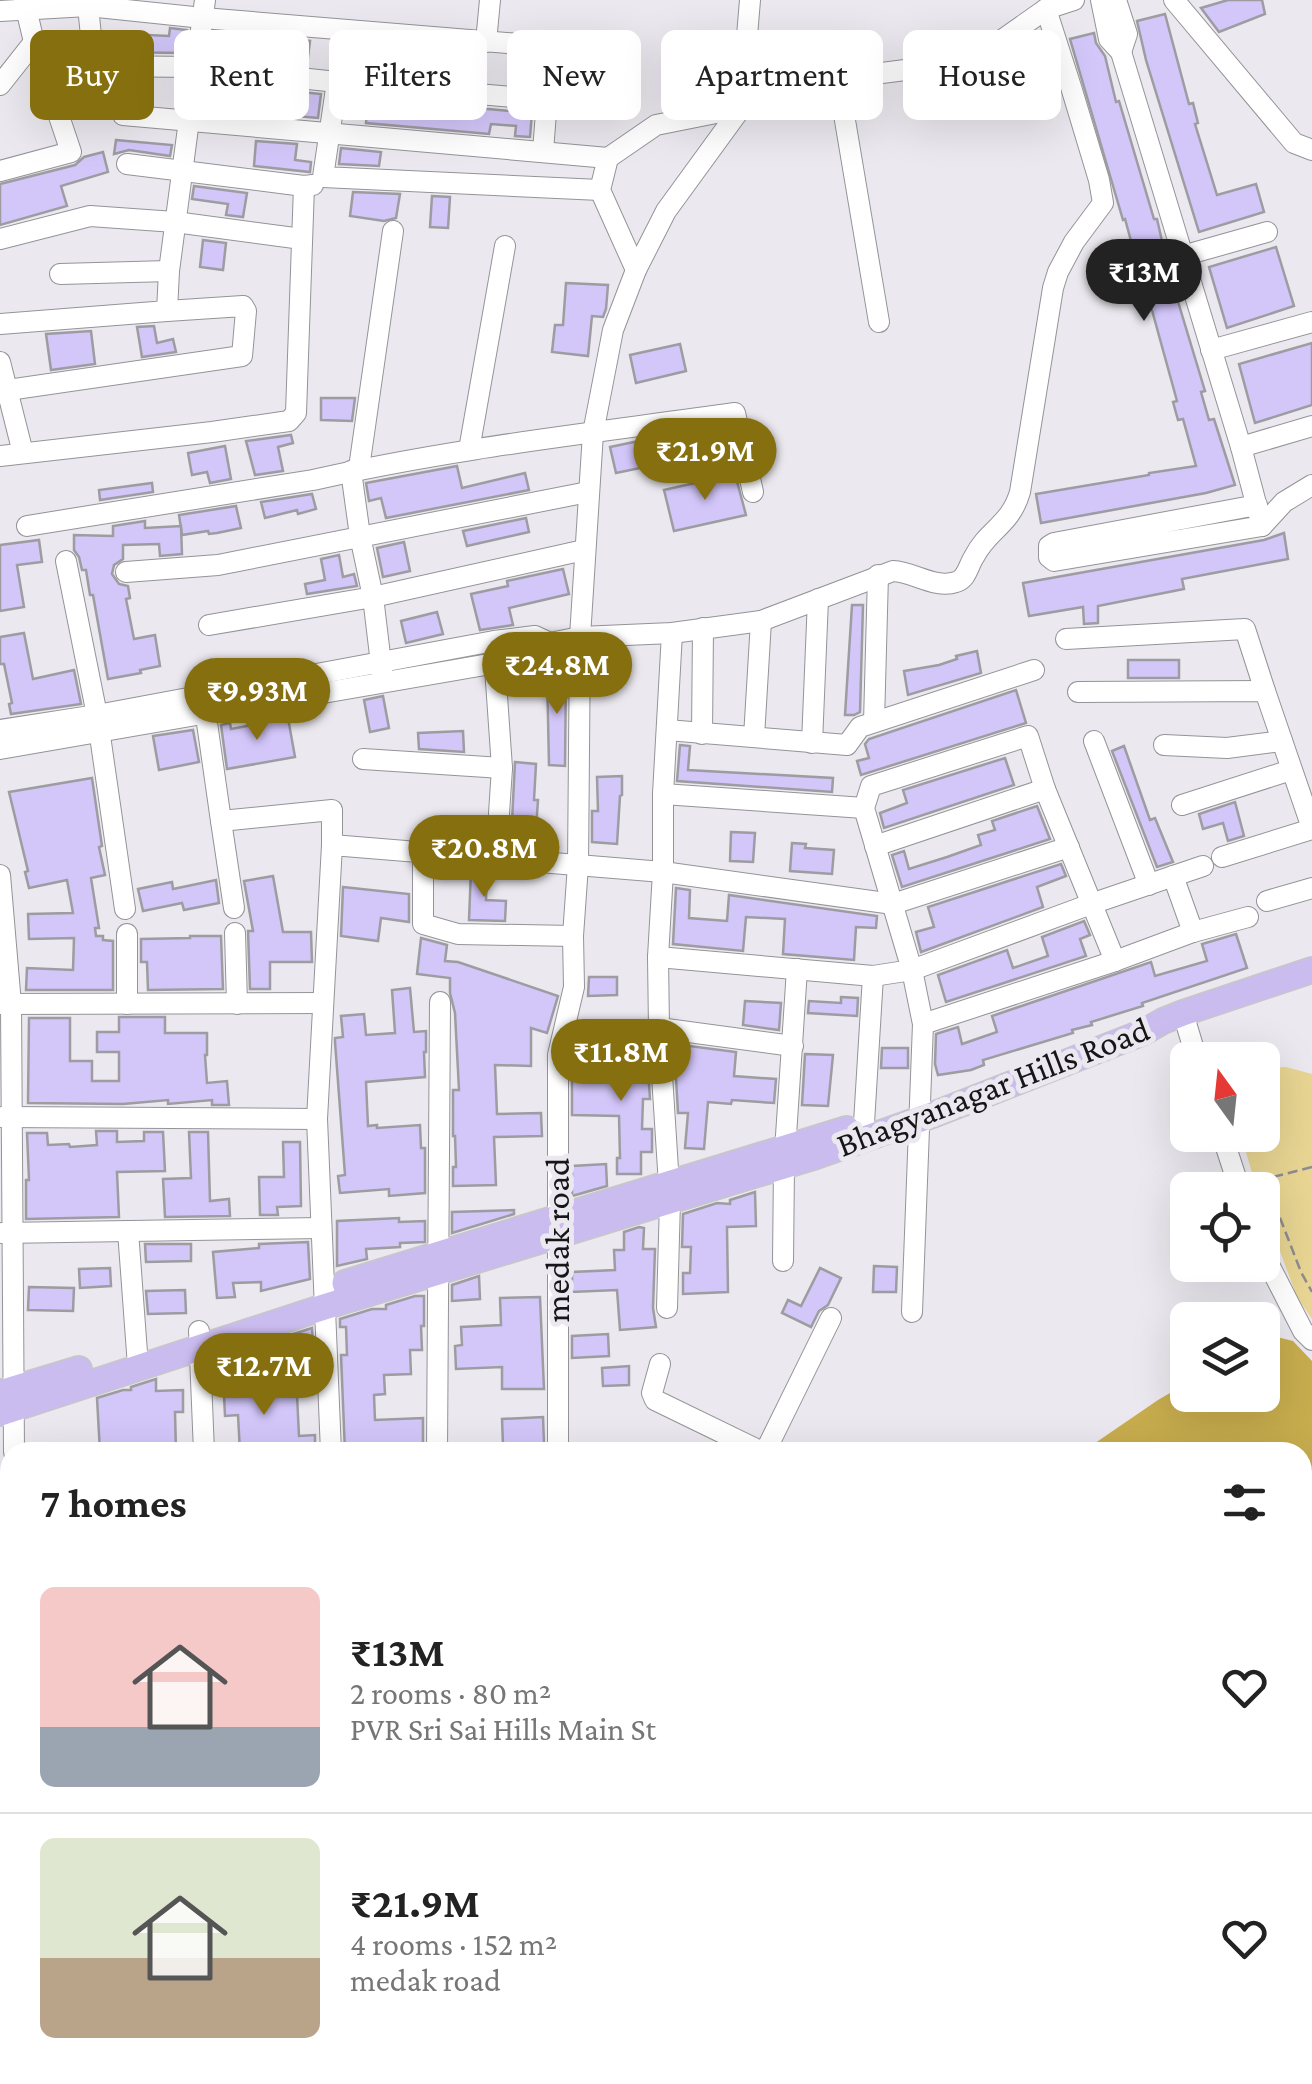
<!DOCTYPE html>
<html lang="en">
<head>
<meta charset="utf-8">
<style>
	:root { --surface:#fff; --page:#f6f6f6; --text:#222; --muted:#767676; --line:#e0e0e0; --accent:#866f0e }
	body { margin:0; font-family:"Crimson Pro",serif; background:var(--page); color:var(--text); height:100vh; display:flex; flex-direction:column; font-size:38px; white-space:nowrap }
	* { box-sizing:border-box; margin:0 }
	p { font-size:32px; color:var(--muted) }
	.icon { flex:none; width:55px; height:55px; fill:none; stroke:currentColor; stroke-width:2; stroke-linecap:round; stroke-linejoin:round }
	.map { position:relative; flex:1; overflow:hidden }
	.details { position:absolute; left:0px; top:1442px; width:1312px; height:642px; display:flex; flex-direction:column; background:var(--surface); border-radius:30px 30px 0 0; box-shadow:0 10px 40px #0002 }
	.details>* { flex:none }
	.guide { position:absolute; left:30px; top:30px; width:1252px; height:90px; display:flex; gap:20px }
	.needle { width:65px; rotate:345deg }
	.fabs { position:absolute; left:1170px; top:1042px; display:grid; gap:20px }
	.fabs a { display:grid; place-items:center; width:110px; height:110px; border-radius:15px; background:var(--surface); box-shadow:0 10px 40px #0002; font-size:50px }
	.price { position:absolute; translate:-50% -85px; padding:0 22px; border-radius:35px; background:var(--accent); color:#fff; font-size:32px; line-height:65px; filter:drop-shadow(0 2px 5px #0008) }
	.price::after { content:''; position:absolute; left:50%; top:60px; width:30px; height:22px; margin-left:-15px; background:inherit; clip-path:polygon(0 0,100% 0,50% 100%) }
	.price.selected { background:#222; color:#fff }
	ul { padding:0; list-style:none }
	li { display:flex; align-items:center; gap:30px; height:250px; padding:0 40px }
	li+li { border-top:2px solid var(--line) }
	li span { display:grid; place-items:center; flex:none; width:280px; height:200px; border-radius:15px; color:#555 }
	li>.icon { margin-inline-start:auto }
	span .icon { width:120px; height:120px; fill:#fffc; stroke-width:1 }
	li b { font-size:42px }
	h2 { display:flex; justify-content:space-between; align-items:center; height:120px; padding:0 40px; font-size:42px }
	.chip { padding:0 35px; border-radius:15px; background:var(--surface); box-shadow:0 10px 40px #0002; font-size:35px; line-height:90px }
	.chip.selected { background:var(--accent); color:#fff }
	.map>svg:first-child { display:block }
	.green { fill:#e8d593 }
	.water { fill:#c8ad4e }
	.building { fill:#d3c6f9; stroke:#9d9ca1; stroke-width:2.5 }
	.lines { fill:none; stroke-linecap:round; stroke-linejoin:round }
	.minor-casing { stroke:#949398; stroke-width:22 }
	.major-casing { stroke:#c7c7c8; stroke-width:28 }
	.path { stroke:#8d8c91; stroke-width:2.5; stroke-dasharray:10 5; stroke-linecap:butt }
	.minor { stroke:#fff; stroke-width:20 }
	.major { stroke:#cbbcef; stroke-width:25 }
	.labels { text-anchor:middle; dominant-baseline:central; stroke-width:10; stroke-linejoin:round; paint-order:stroke }
	.street-label { font-size:35px; fill:#161618; stroke:#ebe9ef }
</style>
</head>
<body>
<div class="map">
<svg width="1312" height="2084" viewBox="0 0 1312 2084">
	<rect width="100%" height="100%" fill="#ebe9ef"/>
	<path class="green" d="M1286 1067 1312 1074V1319L1297 1297 1263 1206 1262 1190H1257L1241 1135H1262L1263 1068Z"/>
	<path class="water" d="M1277 1337 1293 1341 1312 1361V1802H1302V1452H1082L1158 1400 1187 1383 1188 1395H1262L1263 1339Z"/>
	<g class="building">
		<path d="M1228 0H1262L1265 14 1219 32 1201 8Z"/>
		<path d="M1165 14 1189 104 1193 103 1198 123 1195 124 1217 195 1256 184 1264 212 1199 232 1146 60 1137 21Z"/>
		<path d="M170 28 187 30 184 53 106 52 105 33 169 36Z"/>
		<path d="M1094 33 1096 43 1105 56 1116 102 1119 101 1154 219H1157L1162 241 1160 242 1205 391 1201 392 1209 420 1214 419 1235 485 1206 493 1041 523 1036 494 1149 475V473L1196 466 1183 419 1178 420 1173 402 1177 401 1150 303H1148L1125 219 1123 220 1070 39Z"/>
		<path d="M228 34 310 41 307 65 289 63 290 50 227 43Z"/>
		<path d="M414 49 429 50 428 67H450L449 78 413 75Z"/>
		<path d="M208 82 321 94 318 118 204 108Z"/>
		<path d="M390 100 532 113 530 137 515 136 516 126 491 124 489 134 366 123 367 110 389 113Z"/>
		<path d="M116 140 172 145 170 156 129 150 114 154Z"/>
		<path d="M256 141 297 144 295 160 311 162 310 172 254 166Z"/>
		<path d="M341 148 381 152 379 166 339 164Z"/>
		<path d="M103 152 108 172 61 186 67 206 0 225V184L75 165 84 157Z"/>
		<path d="M194 186 247 193 243 217 226 215 228 204 192 199Z"/>
		<path d="M353 192 400 194 396 218 384 221 350 216Z"/>
		<path d="M432 196 450 197 448 228 430 227Z"/>
		<path d="M203 240 226 243 223 270 200 267Z"/>
		<path d="M1276 247 1294 306 1227 328 1209 267Z"/>
		<path d="M566 283 608 285 606 309 603 317 592 316 588 356 552 352 555 325H563Z"/>
		<path d="M154 326 157 343 173 339 176 352 142 357 137 327Z"/>
		<path d="M91 331 95 364 51 370 46 334Z"/>
		<path d="M1312 343V405L1255 423 1239 364Z"/>
		<path d="M680 344 686 371 636 383 630 355Z"/>
		<path d="M321 398H355L352 421 321 420Z"/>
		<path d="M291 435 293 443 278 447 283 471 255 475 246 441Z"/>
		<path d="M653 438 659 464 616 473 610 447Z"/>
		<path d="M225 446 231 479 210 483 207 472 192 475 188 453Z"/>
		<path d="M457 466 462 488 525 473 529 490 386 518 381 498 369 501 366 483Z"/>
		<path d="M735 474 746 515 674 531 664 490Z"/>
		<path d="M152 483 153 492 100 500 99 490Z"/>
		<path d="M312 494 316 509 298 514 297 510 265 518 261 502Z"/>
		<path d="M236 506 241 528 217 533 209 534 208 531 182 535 179 515Z"/>
		<path d="M526 518 529 532 467 546 463 531Z"/>
		<path d="M145 521V528L181 526 182 554 160 556 159 544 123 545V559L114 565 112 574 119 584 128 586 130 598 126 599 134 639 155 635 160 666 140 670 141 673 108 679 93 595H90L86 570H82L79 557 74 550V535L113 536V526Z"/>
		<path d="M1284 533 1288 559 1182 579 1184 589 1098 606V623L1084 624 1083 607 1029 616 1023 583 1264 540Z"/>
		<path d="M39 540 42 562 17 565 24 607 0 611V545Z"/>
		<path d="M404 542 410 571 383 577 377 548Z"/>
		<path d="M339 555 343 577 354 574 357 586 307 594 305 584 325 580 321 559Z"/>
		<path d="M563 569 569 594 509 608 513 625 480 630 471 594 508 586 507 581Z"/>
		<path d="M852 605H863L860 712 854 715H845Z"/>
		<path d="M437 612 443 634 406 643 401 621Z"/>
		<path d="M24 633 33 679 74 670 81 704 11 714 9 704 12 703 4 664H0V637Z"/>
		<path d="M977 651 981 673 908 695 904 671 939 665 957 659 956 656Z"/>
		<rect x="1128" y="660" width="51" height="18"/>
		<path d="M566 671 565 766 549 765 547 672Z"/>
		<path d="M1016 690 1026 723 861 775 857 761 869 758 865 744 869 739Z"/>
		<path d="M383 696 389 728 370 732 364 700Z"/>
		<path d="M288 718 295 757 227 769 221 725 230 723 231 729Z"/>
		<path d="M193 730 199 762 159 770 153 736Z"/>
		<path d="M463 731 464 752 419 749 418 733Z"/>
		<path d="M680 745 690 746 688 770 833 778 832 792 677 781Z"/>
		<path d="M1124 746 1150 820 1155 818 1173 862 1157 867 1112 751Z"/>
		<path d="M1005 758 1014 785 884 828 880 813 907 803 903 790Z"/>
		<path d="M515 762 536 764 534 800H538L535 842 511 841Z"/>
		<path d="M622 776V795L620 796 617 844 592 842V811H598L597 777Z"/>
		<path d="M92 778 102 846 99 847 105 875 91 878 99 928H95L96 936H103V940L113 941V990H26L27 968 73 970 74 938 29 939 28 914 73 913 67 880 29 888 25 872 28 871 9 792Z"/>
		<path d="M1235 802 1244 836 1228 841 1223 823 1203 829 1199 814Z"/>
		<path d="M1037 806 1050 839 902 887 892 855 904 851 909 869 947 857 981 845 978 835 995 830 992 821Z"/>
		<path d="M731 832 755 833 753 862 730 861Z"/>
		<path d="M792 843 806 844 805 848 834 850 832 874 790 871Z"/>
		<path d="M1061 864 1066 876 1037 887 1043 907 921 952 916 932 934 927 928 907Z"/>
		<path d="M471 870 487 871 486 900 506 901 505 921 469 920Z"/>
		<path d="M273 876 283 932H311L312 962H270V989H250L248 931H253L244 881Z"/>
		<path d="M216 880 219 903 184 910 182 903 143 911 138 889 172 882 173 889Z"/>
		<path d="M343 887 409 894V922L381 918 378 941 341 936Z"/>
		<path d="M676 888 690 890 689 918 727 921 729 895 877 916 876 928 856 927 854 960 783 954 785 919 746 917 743 951 673 944Z"/>
		<path d="M1084 921 1090 935 1080 939 1086 956 946 1002 938 975 1007 950 1013 968 1048 956 1042 937Z"/>
		<path d="M1236 934 1247 968 1142 1003 1143 1006 1091 1022 1092 1025 1072 1030 1073 1033 983 1060 984 1065 971 1070 938 1075 935 1064 936 1034 958 1027 962 1044 997 1032 992 1016 1151 962 1155 976 1207 961 1202 944Z"/>
		<path d="M190 936H221L223 989 148 990 147 962H141V939L190 938Z"/>
		<path d="M421 938 447 945 445 961 458 962 558 996 547 1033 531 1028V1066L495 1065 497 1114 541 1113 542 1136 494 1137 496 1185 453 1186V1167H456L455 1136H453V1090H459L455 1013 450 993V978L417 974Z"/>
		<path d="M589 977H617V995L588 996Z"/>
		<path d="M410 988 414 1032 426 1031V1052H424L425 1077 366 1082 368 1126 377 1125V1128L420 1125 421 1148H425V1193L389 1196V1189L340 1193 338 1176 345 1175 335 1042V1038L343 1037 341 1016 364 1014 366 1035 395 1033 392 990Z"/>
		<path d="M841 997 858 998 857 1016 808 1013 809 1001 841 1003Z"/>
		<path d="M745 1001 781 1003 779 1030 743 1025Z"/>
		<path d="M119 1017H165V1033H207V1055H205L207 1083 227 1081 229 1105H212V1100L168 1104V1100L123 1104 28 1103 29 1018H70V1061H92V1081H119V1052H97V1032H119Z"/>
		<path d="M621 1041H646L650 1099H643L642 1129H652V1152H641V1174H617V1158H620L619 1116 572 1115V1078L622 1077Z"/>
		<path d="M674 1044 736 1052 734 1076 776 1079 774 1103 732 1100 731 1104 708 1102 704 1149 685 1148 688 1113H678Z"/>
		<path d="M882 1048H908V1068H881Z"/>
		<path d="M805 1054 833 1055 828 1106 802 1105Z"/>
		<path d="M96 1131H117V1142L144 1141V1132H163L165 1171 117 1172 119 1217 26 1219V1180H29L27 1133H47L48 1145 69 1144 70 1147 97 1145Z"/>
		<path d="M189 1132H208L210 1201 229 1199 230 1216 165 1217 163 1179 191 1178Z"/>
		<path d="M283 1142H300L301 1206 277 1207 278 1215H260L259 1177H284Z"/>
		<path d="M606 1164 607 1186 572 1196V1166Z"/>
		<path d="M755 1192 756 1226 727 1227 728 1292 683 1294V1273H690L691 1247H682L683 1214 717 1203 730 1204V1200Z"/>
		<path d="M514 1210V1214L452 1233V1212Z"/>
		<path d="M399 1218V1222L425 1221V1242L400 1243V1247L366 1249 367 1259 337 1266V1221Z"/>
		<path d="M639 1227 644 1228 643 1249H655L653 1308 656 1327 620 1330 617 1290 572 1292V1272L615 1270 614 1250H624V1232Z"/>
		<path d="M308 1242 310 1279 261 1291V1282L233 1283 235 1297 217 1298 213 1252 259 1248V1244Z"/>
		<path d="M145 1244H191V1261L146 1262Z"/>
		<path d="M874 1266 897 1267 896 1292H873Z"/>
		<path d="M110 1268 111 1286 80 1288 79 1269Z"/>
		<path d="M820 1268 841 1278 828 1305 819 1311 811 1327 782 1313 788 1300 801 1306Z"/>
		<path d="M479 1276 480 1299 452 1301V1285Z"/>
		<path d="M29 1287 74 1288 73 1311 28 1310Z"/>
		<path d="M185 1290 186 1313 148 1314 146 1291Z"/>
		<path d="M415 1296H424V1326H421L422 1350H410L411 1374 384 1375 385 1394 374 1395 375 1420 423 1418V1452H345L341 1355H347L346 1327H340V1319L372 1309H386V1305Z"/>
		<path d="M540 1297 544 1389H502V1367L456 1369 455 1346 462 1345 461 1327 501 1325 500 1298Z"/>
		<path d="M312 1328 314 1363 292 1364 290 1335Z"/>
		<path d="M608 1334 609 1356 572 1358V1336Z"/>
		<path d="M629 1366V1385L603 1386 602 1368Z"/>
		<path d="M251 1372 252 1396 297 1395 299 1436 315 1435V1452H240L238 1415 225 1416 223 1373Z"/>
		<path d="M156 1379V1391L183 1390V1412H175L176 1452H100L97 1398 123 1390H131V1387Z"/>
		<path d="M543 1417 544 1443 503 1445 502 1419Z"/>
	</g>
	<g class="lines">
		<defs>
			<g id="minor">
				<path d="M1101 0 1109 39 1121 52 1127 34 1116 0"/>
				<path d="M1174 0 1294 143 1312 150"/>
				<path d="M88 6 94 66 196 67 337 82 547 100"/>
				<path d="M0 11 88 6 203 18 531 45 547 100 543 151"/>
				<path d="M486 42 490 0"/>
				<path d="M1121 52 1241 447 1262 526 1054 561 1049 557V546L1054 543 1257 505"/>
				<path d="M838 79 879 322"/>
				<path d="M337 82 323 177 600 190"/>
				<path d="M0 85 34 42"/>
				<path d="M741 108 750 0"/>
				<path d="M123 115 608 158"/>
				<path d="M127 164 304 186 313 185"/>
				<path d="M0 171 71 152 34 42 24 0"/>
				<path d="M0 239 90 216 175 222 302 239"/>
				<path d="M1182 256 1267 232"/>
				<path d="M636 270 600 190 608 158 656 125 741 108 760 95 780 86 960 63 982 54 1046 9 1074 0"/>
				<path d="M60 274 169 271"/>
				<path d="M0 324 167 311 169 271 205 0"/>
				<path d="M1211 350 1312 322"/>
				<path d="M0 362 23 453"/>
				<path d="M8 390 242 356 246 311 243 306 167 311"/>
				<path d="M1241 447 1312 426"/>
				<path d="M469 450 505 246"/>
				<path d="M0 456 212 432 289 421 296 413 304 186"/>
				<path d="M359 468 393 231"/>
				<path d="M351 471 360 536 373 597 382 672"/>
				<path d="M27 526 313 480C452 448 594 433 735 413L753 492"/>
				<path d="M1262 526 1284 502 1312 485"/>
				<path d="M66 561 97 715 125 909"/>
				<path d="M126 572 218 565 588 492"/>
				<path d="M209 625 373 597 584 550"/>
				<path d="M1066 639 1245 629 1265 691"/>
				<path d="M494 653 502 768 496 859"/>
				<path d="M1078 692 1265 691 1312 828"/>
				<path d="M204 702 221 821 332 810V845"/>
				<path d="M874 722 878 575"/>
				<path d="M0 730 97 715 494 641 535 636 550 643"/>
				<path d="M667 730 847 745 860 727 1034 670"/>
				<path d="M702 734 703 628"/>
				<path d="M754 737 761 621"/>
				<path d="M1094 741 1149 885"/>
				<path d="M812 743 818 599"/>
				<path d="M1164 745 1227 748 1282 741"/>
				<path d="M0 749 536 656 550 643 580 637 672 633 761 621 893 571C914 572 935 589 956 582 967 579 968 566 974 557 988 529 1010 526 1020 492L1053 288 1058 272 1074 242 1103 203 1099 180 1071 87 1046 9"/>
				<path d="M363 759 502 768"/>
				<path d="M663 794 864 808"/>
				<path d="M1182 805 1291 770"/>
				<path d="M221 821 234 908"/>
				<path d="M875 846 1045 789"/>
				<path d="M423 853V924L458 934 573 936"/>
				<path d="M1222 857 1312 829"/>
				<path d="M0 875 11 1004 14 1452"/>
				<path d="M1173 876 1193 932"/>
				<path d="M1267 901 1312 888"/>
				<path d="M235 933 237 1004"/>
				<path d="M658 957 873 976 864 1123"/>
				<path d="M873 976 912 970 1091 904 1203 866"/>
				<path d="M0 1004 323 1003"/>
				<path d="M127 1004V934"/>
				<path d="M1183 1013 1197 1060"/>
				<path d="M923 1024 1115 961 1193 932 1248 917"/>
				<path d="M659 1028 793 1046"/>
				<path d="M2 1117 317 1119"/>
				<path d="M1222 1135 1240 1190"/>
				<path d="M128 1231 138 1366"/>
				<path d="M2 1233 321 1228"/>
				<path d="M1262 1251 1303 1331 1312 1340"/>
				<path d="M783 1261 784 1166 797 969"/>
				<path d="M667 1308 670 1201 659 1028 658 957 663 872V794L672 633"/>
				<path d="M912 1312 923 1024 912 970 864 808 871 786 1028 736 1045 789 1115 961"/>
				<path d="M199 1331 204 1452"/>
				<path d="M660 1364 652 1393 655 1400 762 1452"/>
				<path d="M331 1452 317 1119 332 845 663 872 893 904 1069 847"/>
				<path d="M437 1452 440 1002"/>
				<path d="M558 1452V1055L574 987 573 936 578 865 580 637 593 433 613 330 636 270 666 211 741 108"/>
				<path d="M765 1452 831 1318"/>
				<path d="M0 1581H10"/>
				<path d="M0 1690H10"/>
				<path d="M0 1811 10 1810"/>
				<path d="M1302 1857 1312 1854"/>
				<path d="M0 1921H10"/>
				<path d="M1302 1973 1312 1971"/>
				<path d="M0 2037 10 2036"/>
				<path d="M329 2075 330 2084"/>
				<path d="M422 2075 423 2084"/>
				<path d="M620 2075 621 2084"/>
				<path d="M1119 2075 1122 2084"/>
				<path d="M547 2081 571 2075"/>
				<path d="M28 2084V2075"/>
				<path d="M585 2084 588 2075"/>
				<path d="M741 2084 742 2075"/>
				<path d="M910 2084 947 2075"/>
			</g>
			<g id="major">
				<path d="M345 1283 847 1129"/>
				<path d="M0 1393 79 1369"/>
				<path d="M0 1413 324 1307 816 1156 935 1114 1144 1032 1163 1021 1183 1013 1312 970"/>
			</g>
		</defs>
		<use href="#minor" class="minor-casing"/>
		<use href="#major" class="major-casing"/>
		<path class="path" d="M1312 1167 1265 1179 1301 1272 1312 1292"/>
		<use href="#minor" class="minor"/>
		<use href="#major" class="major"/>
	</g>
	<g class="labels">
		<g class="street-label">
			<text transform="translate(993 1087) rotate(-21)">Bhagyanagar Hills Road</text>
			<text transform="translate(557 1240) rotate(-90)">medak road</text>
		</g>
	</g>
</svg>
<div class="fabs">
<a><svg class="needle" viewBox="-14 -14 28 28"><path d="M0-13l5 13h-10z" fill="#e53935"/><path d="M0 13l5-13h-10z" fill="#767676"/></svg></a>
<a><svg class="icon" aria-label="locate" viewBox="0 0 24 24"><circle cx="12" cy="12" r="6"/><path d="M12 2v4M12 18v4M2 12h4M18 12h4"/></svg></a>
<a><svg class="icon" aria-label="layers" viewBox="0 0 24 24"><path d="M12 4l9 5-9 5-9-5zM3 14l9 5 9-5"/></svg></a>
</div>
<b class="price selected" style="left:1144px;top:324px">₹13M</b>
<b class="price" style="left:705px;top:503px">₹21.9M</b>
<b class="price" style="left:557px;top:717px">₹24.8M</b>
<b class="price" style="left:257px;top:743px">₹9.93M</b>
<b class="price" style="left:484px;top:900px">₹20.8M</b>
<b class="price" style="left:621px;top:1104px">₹11.8M</b>
<b class="price" style="left:264px;top:1418px">₹12.7M</b>
<div class="guide">
<a class="chip selected">Buy</a>
<a class="chip">Rent</a>
<a class="chip">Filters</a>
<a class="chip">New</a>
<a class="chip">Apartment</a>
<a class="chip">House</a>
</div>
<section class="details">
<h2>7 homes<svg class="icon" aria-label="filters" viewBox="0 0 24 24"><path d="M4 7h16M4 17h16"/><circle cx="9" cy="7" r="2"/><circle cx="15" cy="17" r="2"/></svg></h2>
<ul>
<li><span style="background:linear-gradient(#f6c9c9 70%,#9aa5b1 0)"><svg class="icon" aria-label="home" viewBox="0 0 24 24"><path d="M3 11l9-7 9 7M6 9v11h12V9"/></svg></span><div><b>₹13M</b><p>2 rooms · 80 m²</p><p>PVR Sri Sai Hills Main St</p></div><svg class="icon" aria-label="heart" viewBox="0 0 24 24"><path d="M12 20l-8-8c-3-5 5-10 8-4 3-6 11-1 8 4z"/></svg></li>
<li><span style="background:linear-gradient(#dfe7d0 60%,#b9a48a 0)"><svg class="icon" aria-label="home" viewBox="0 0 24 24"><path d="M3 11l9-7 9 7M6 9v11h12V9"/></svg></span><div><b>₹21.9M</b><p>4 rooms · 152 m²</p><p>medak road</p></div><svg class="icon" aria-label="heart" viewBox="0 0 24 24"><path d="M12 20l-8-8c-3-5 5-10 8-4 3-6 11-1 8 4z"/></svg></li>
</ul>
</section>
</div>
</body>
</html>
